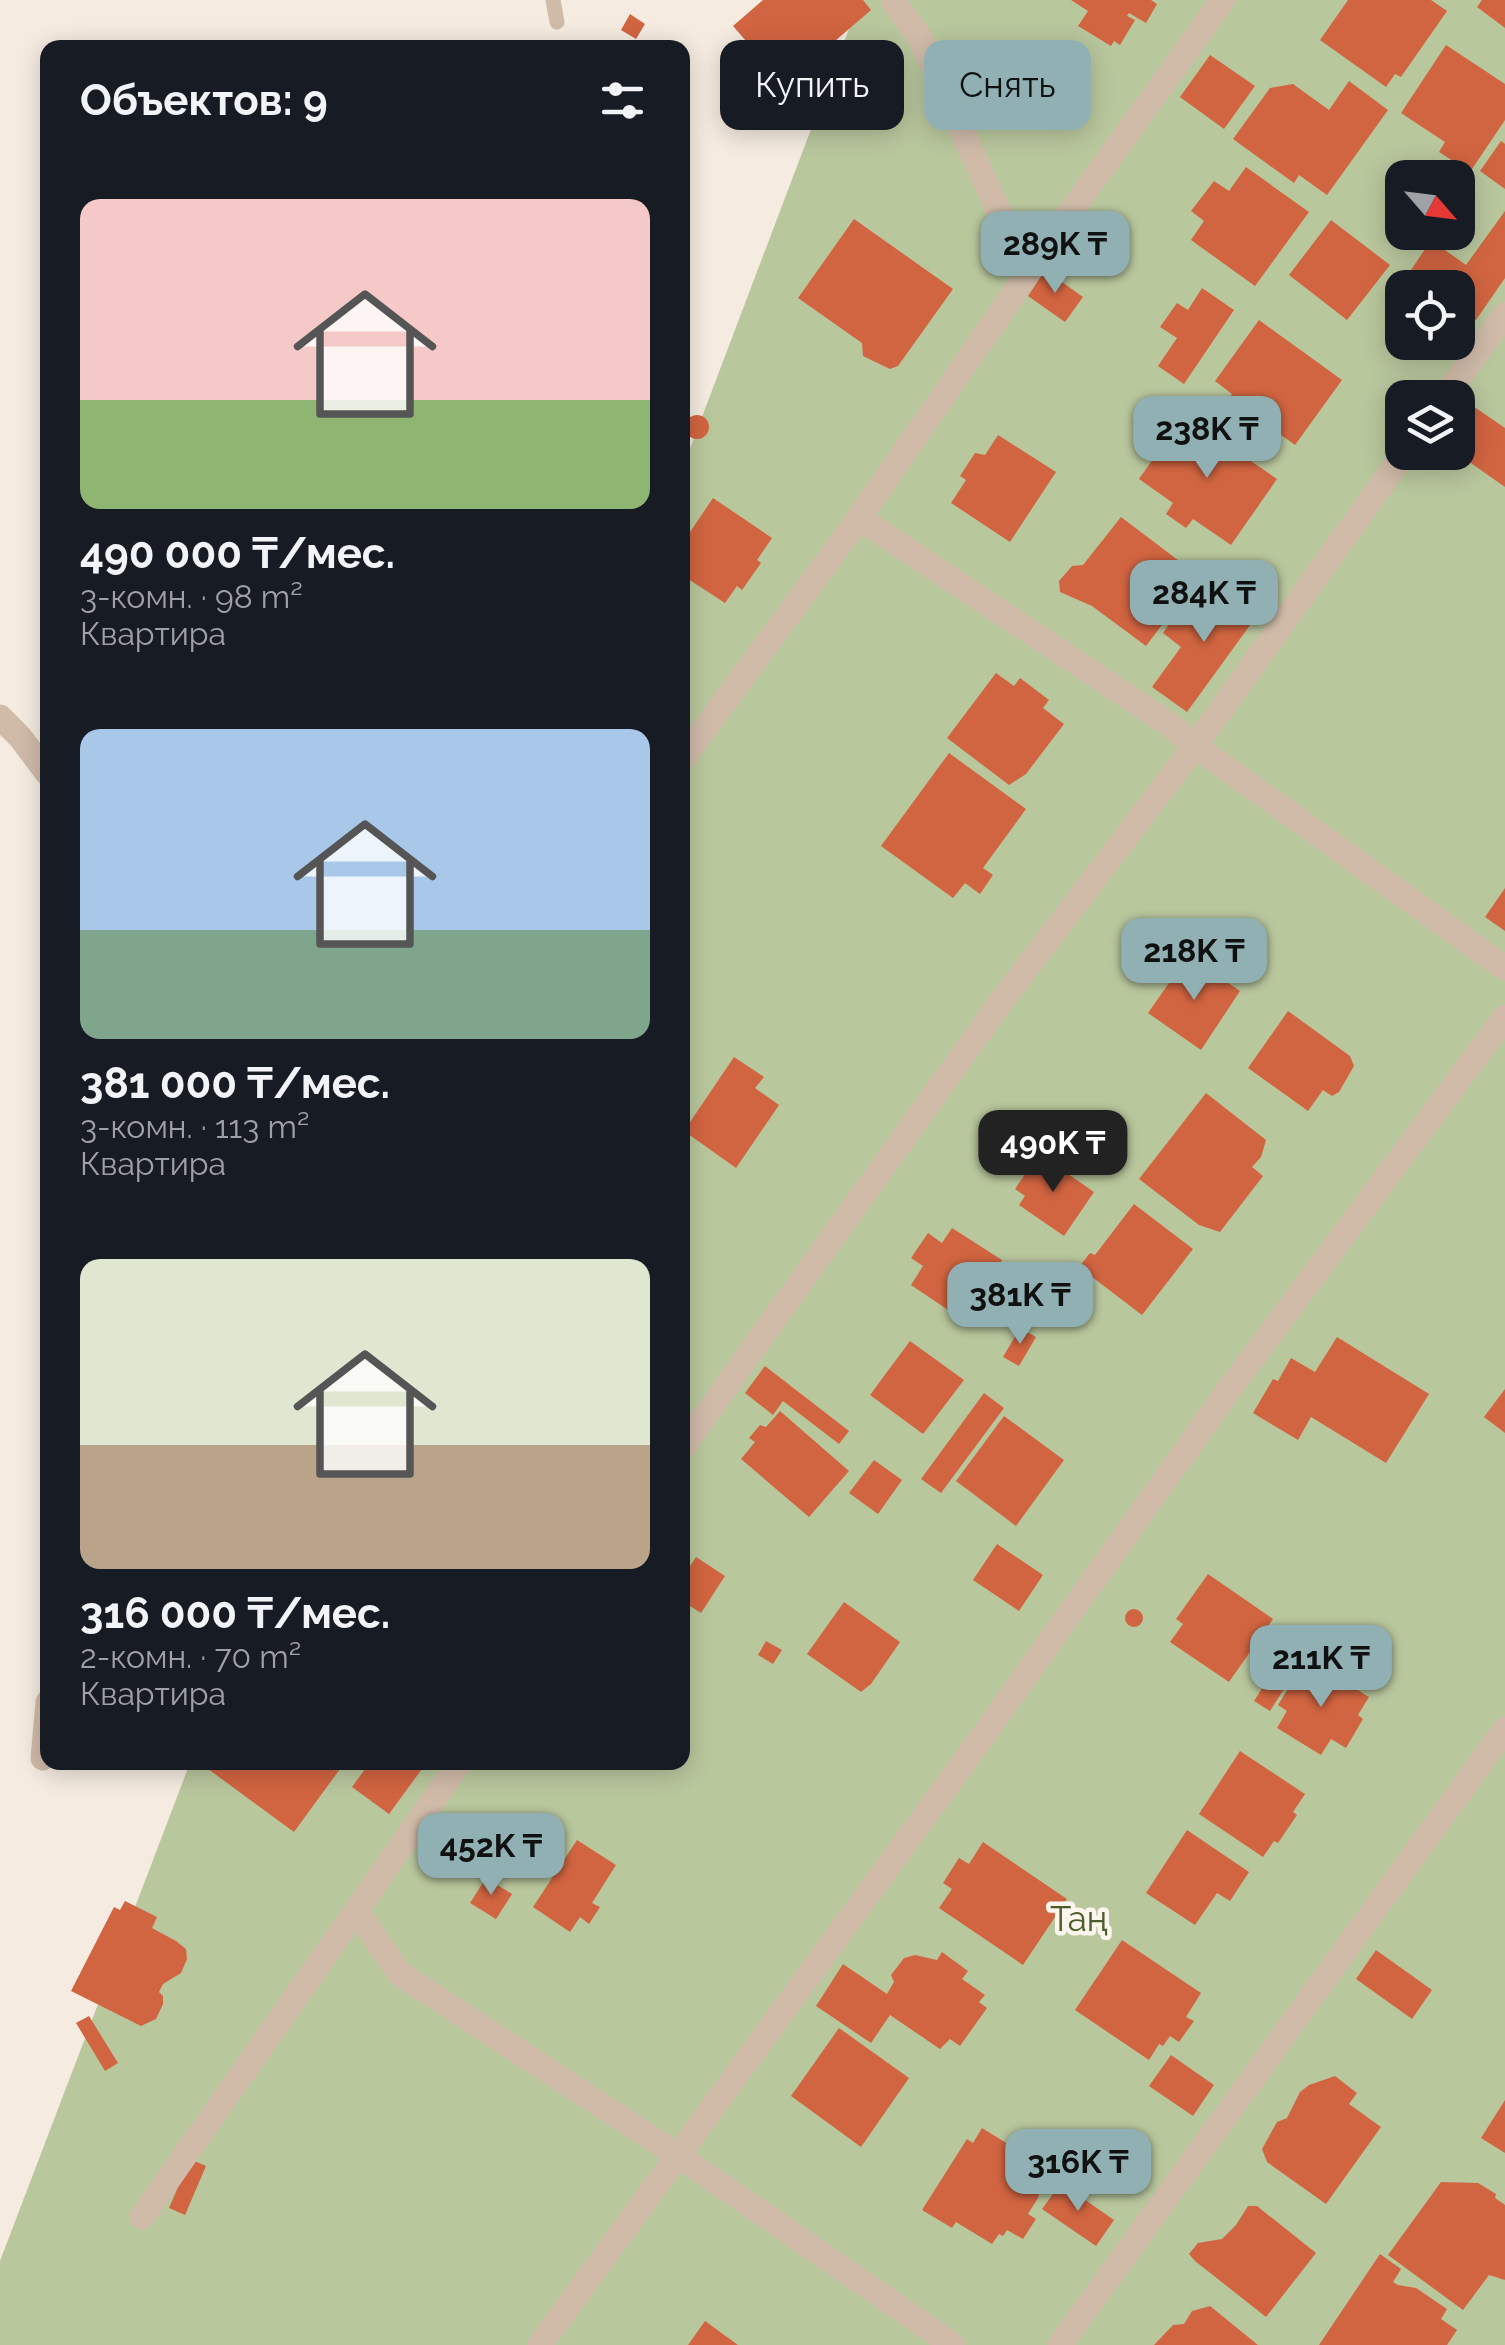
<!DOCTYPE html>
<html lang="ru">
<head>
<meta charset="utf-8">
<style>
	:root { --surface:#171b24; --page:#20242c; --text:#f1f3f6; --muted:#9ea1a6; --accent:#90b0b4 }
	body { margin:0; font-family:Raleway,sans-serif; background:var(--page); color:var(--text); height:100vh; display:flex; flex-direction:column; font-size:38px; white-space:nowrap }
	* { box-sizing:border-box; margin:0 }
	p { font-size:32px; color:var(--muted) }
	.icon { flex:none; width:55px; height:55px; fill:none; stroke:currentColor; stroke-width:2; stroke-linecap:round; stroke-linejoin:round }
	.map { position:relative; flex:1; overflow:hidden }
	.side { position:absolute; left:40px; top:40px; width:650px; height:1730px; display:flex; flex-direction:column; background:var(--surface); border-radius:20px; box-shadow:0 5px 25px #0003 }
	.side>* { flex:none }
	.guide { position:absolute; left:720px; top:40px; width:635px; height:90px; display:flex; gap:20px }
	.needle { width:65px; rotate:118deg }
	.fabs { position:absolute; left:1385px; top:160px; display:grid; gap:20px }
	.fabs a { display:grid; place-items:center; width:90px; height:90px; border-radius:20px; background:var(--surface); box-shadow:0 5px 25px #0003; font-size:50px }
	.price { position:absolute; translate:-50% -85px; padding:0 22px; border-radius:20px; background:var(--accent); color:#111; font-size:32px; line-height:65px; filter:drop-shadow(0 2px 5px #0008) }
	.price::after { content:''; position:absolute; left:50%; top:60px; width:30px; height:22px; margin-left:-15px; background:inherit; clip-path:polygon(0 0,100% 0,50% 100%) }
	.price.active { background:#222; color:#fff }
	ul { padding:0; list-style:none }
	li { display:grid; align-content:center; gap:20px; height:530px; padding:0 40px }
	li span { display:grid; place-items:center; height:310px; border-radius:20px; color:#555 }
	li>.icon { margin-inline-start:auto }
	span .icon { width:180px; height:180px; fill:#fffc; stroke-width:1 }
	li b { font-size:42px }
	h2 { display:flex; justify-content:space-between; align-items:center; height:120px; padding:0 40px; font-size:42px }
	.pill { padding:0 35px; border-radius:20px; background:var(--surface); box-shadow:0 5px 25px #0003; font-size:35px; line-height:90px }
	.pill.active { background:var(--accent); color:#111 }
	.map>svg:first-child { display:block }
	.green { fill:#b9c79d; fill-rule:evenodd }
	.building { fill:#d26541 }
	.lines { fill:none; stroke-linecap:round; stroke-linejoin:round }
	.lane { stroke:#d0bba9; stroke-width:15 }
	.street { stroke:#d0bba9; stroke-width:25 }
	.labels { text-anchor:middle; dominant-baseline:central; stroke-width:9; stroke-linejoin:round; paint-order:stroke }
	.park-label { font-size:35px; fill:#4b5d2b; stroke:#fcf5ed }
</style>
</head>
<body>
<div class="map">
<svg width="1505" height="2345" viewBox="0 0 1505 2345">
	<rect width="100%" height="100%" fill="#f5ebe0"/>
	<path class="green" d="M860 0H1505V2345H0V2261L190 1763 682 1762 683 467ZM1402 178H1458V232H1402ZM1402 288H1458V342H1402ZM1402 398H1458V452H1402Z"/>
	<g class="building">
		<path d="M763 0H863L871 10 784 85 733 26Z"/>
		<path d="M1071 0H1151L1157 4 1146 23 1129 13 1127 16 1135 20 1120 45 1114 41 1111 46 1078 26 1088 11Z"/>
		<path d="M1348 0H1431L1447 11 1401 77 1395 74 1386 87 1320 40Z"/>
		<path d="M1482 0H1505V28L1477 7Z"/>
		<path d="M630 14 645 24 636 39 621 30Z"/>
		<path d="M1446 45 1505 84V120L1470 172 1439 152 1445 142 1401 113Z"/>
		<path d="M1210 55 1255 86 1224 129 1180 97Z"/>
		<path d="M1349 81 1388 110 1327 195 1299 175 1294 183 1233 139 1270 88 1293 84 1329 110Z"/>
		<path d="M1501 141 1505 144V189L1480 171Z"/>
		<path d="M1246 167 1309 212 1255 286 1191 240 1204 221 1191 211 1214 181 1229 191Z"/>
		<path d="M1505 211V278L1476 320 1458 307V288H1430L1409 273 1431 240 1466 265Z"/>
		<path d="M854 219 953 289 898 366 890 369 863 356 862 343 798 298Z"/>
		<path d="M1331 220 1390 265 1347 320 1289 275Z"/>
		<path d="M1045 270 1083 297 1065 322 1028 296Z"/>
		<path d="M1202 288 1234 310 1184 384 1158 366 1177 338 1160 327 1177 303 1188 310Z"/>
		<path d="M1259 320 1342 380 1295 445 1255 416 1250 422 1225 404 1232 394 1215 381Z"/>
		<path d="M1470 404 1505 428V487L1458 454V422Z"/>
		<path d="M1184 415 1277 479 1231 545 1193 519 1186 528 1166 514 1173 503 1139 479Z"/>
		<circle cx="697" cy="427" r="12"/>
		<path d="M998 435 1056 472 1010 542 951 503 966 480 960 476 975 453 985 455Z"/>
		<path d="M713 498 772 538 757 560 761 563 742 590 737 586 725 603 682 575V544Z"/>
		<path d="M1121 517 1199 576 1146 646 1092 606 1060 592 1059 581 1072 566 1083 565Z"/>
		<path d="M1222 583 1261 610 1187 712 1152 687 1181 647 1163 633 1178 611 1194 622Z"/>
		<path d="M996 673 1014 686 1020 678 1049 700 1043 708 1064 724 1026 774 1009 785 947 738Z"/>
		<path d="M949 753 1026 809 983 868 993 875 980 894 965 883 953 898 881 846Z"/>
		<path d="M1505 888V931L1485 917Z"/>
		<path d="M1188 956 1240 991 1201 1050 1148 1013Z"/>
		<path d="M1288 1011 1350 1056 1354 1066 1339 1092 1332 1096 1323 1090 1308 1111 1248 1068Z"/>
		<path d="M734 1057 764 1077 755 1088 779 1105 736 1168 684 1131Z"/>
		<path d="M1206 1093 1266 1140 1261 1157 1252 1167 1263 1176 1220 1232 1199 1225 1139 1179Z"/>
		<path d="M1039 1154 1094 1192 1064 1236 1019 1205 1025 1196 1015 1189Z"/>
		<path d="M1134 1204 1193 1249 1142 1315 1079 1267 1090 1253 1095 1255Z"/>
		<path d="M952 1228 1002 1260 963 1320 911 1285 923 1266 911 1258 928 1233 942 1243Z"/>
		<path d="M1020 1328 1036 1337 1019 1366 1003 1357Z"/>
		<path d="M1337 1337 1429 1394 1386 1463 1311 1417 1298 1440 1253 1413 1273 1379 1278 1381 1291 1358 1315 1372Z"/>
		<path d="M910 1341 964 1380 923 1434 870 1395Z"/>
		<path d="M765 1366 849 1431 839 1444 783 1401 773 1415 745 1393Z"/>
		<path d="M1505 1389V1433L1484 1417Z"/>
		<path d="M984 1393 1004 1408 941 1493 921 1479Z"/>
		<path d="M780 1411 849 1471 809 1517 741 1459 755 1442 749 1438 760 1425 766 1427Z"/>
		<path d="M1004 1416 1064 1460 1016 1526 956 1481Z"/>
		<path d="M874 1460 902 1480 878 1514 849 1493Z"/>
		<path d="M997 1544 1043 1575 1019 1611 973 1580Z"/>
		<path d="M696 1557 725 1576 701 1613 682 1601V1578Z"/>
		<path d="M1208 1574 1273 1619 1229 1682 1170 1642 1183 1624 1176 1619Z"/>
		<path d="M844 1602 900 1642 871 1684 861 1692 807 1654Z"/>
		<circle cx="1134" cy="1618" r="9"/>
		<path d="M766 1641 782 1650 773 1664 758 1655Z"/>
		<path d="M1285 1652 1301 1662 1270 1711 1254 1701Z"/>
		<path d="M1312 1662 1369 1697 1358 1715 1363 1719 1346 1748 1331 1739 1321 1755 1277 1728 1287 1711 1278 1705 1294 1679 1300 1682Z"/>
		<path d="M1240 1751 1305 1794 1293 1812 1297 1815 1278 1843 1274 1841 1263 1857 1199 1814Z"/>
		<path d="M207 1762H345L294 1832 204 1766Z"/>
		<path d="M370 1762H427L389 1814 352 1787Z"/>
		<path d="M1187 1830 1249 1872 1230 1901 1217 1893 1195 1925 1146 1893Z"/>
		<path d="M577 1840 616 1865 592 1903 600 1907 589 1924 580 1917 570 1932 533 1907Z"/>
		<path d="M983 1842 1067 1899 1023 1965 939 1908 952 1889 943 1883 959 1858 969 1864Z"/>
		<path d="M486 1878 512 1894 496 1919 470 1903Z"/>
		<path d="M125 1901 157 1917 152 1928 176 1941 186 1949 187 1959 181 1973 163 1984 159 1992 163 1996V2004L156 2019 141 2026 71 1991 114 1907 120 1910Z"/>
		<path d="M1122 1940 1201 1993 1186 2017 1194 2021 1179 2042 1170 2036 1163 2046 1159 2044 1149 2060 1075 2010Z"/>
		<path d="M1376 1950 1432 1990 1412 2019 1356 1979Z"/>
		<path d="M942 1952 968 1971 962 1979 985 1995 979 2002 987 2008 960 2046 950 2039 940 2049 890 2015 871 2043 816 2006 843 1964 887 1994 894 1982 891 1975 904 1958 915 1955 937 1960Z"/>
		<path d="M89 2016 118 2063 105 2071 76 2023Z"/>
		<path d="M839 2028 909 2078 861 2147 791 2096Z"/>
		<path d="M1171 2055 1214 2085 1193 2116 1149 2086Z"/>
		<path d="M1335 2076 1357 2093 1349 2104 1381 2127 1326 2204 1267 2162 1262 2149 1277 2122 1287 2118 1300 2092 1309 2085Z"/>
		<path d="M1505 2100V2153L1481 2138Z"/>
		<path d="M982 2128 1042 2165 1033 2180 1041 2185 1038 2198 1028 2214 1036 2219 1023 2239 1007 2230 1003 2236 999 2234 992 2244 956 2222 952 2228 922 2210 967 2139 973 2143Z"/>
		<path d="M190 2159 206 2166 185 2215 169 2208Z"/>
		<path d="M1441 2182 1478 2183 1496 2194 1495 2198 1505 2205V2280L1489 2275 1463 2310 1388 2255Z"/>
		<path d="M1061 2183 1114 2220 1096 2246 1042 2209Z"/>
		<path d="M1248 2206H1257L1316 2253 1266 2317 1195 2261 1189 2254 1198 2243 1222 2239 1236 2225Z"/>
		<path d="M1380 2254 1401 2269 1393 2282 1398 2285 1416 2288 1447 2309 1441 2319 1457 2330 1447 2345H1319Z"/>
		<path d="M1210 2306 1258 2345H1154L1173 2325 1184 2324 1192 2311Z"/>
		<path d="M705 2321 738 2345H688Z"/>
	</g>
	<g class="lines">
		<path class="lane" d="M553 0 557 22"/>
		<g class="street">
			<path d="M893 0 921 40 999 212 1035 263"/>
			<path d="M1444 398 1505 314"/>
			<path d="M859 518 1169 724 1195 746 1505 968"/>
			<path d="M0 717 20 737 48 774"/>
			<path d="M682 760 859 518 1066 218 1223 0"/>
			<path d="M682 1448 1003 999 1195 746 1405 452"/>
			<path d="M43 1758 48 1702"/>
			<path d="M357 1911 400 1974 679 2156 953 2345"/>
			<path d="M142 2217 460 1762"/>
			<path d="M540 2345 967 1758 1231 1387 1505 1017"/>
			<path d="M1060 2345 1505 1729"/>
		</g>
	</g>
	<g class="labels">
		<g class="park-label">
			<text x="1079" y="1918">Таң</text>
		</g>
	</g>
</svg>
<div class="fabs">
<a><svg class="needle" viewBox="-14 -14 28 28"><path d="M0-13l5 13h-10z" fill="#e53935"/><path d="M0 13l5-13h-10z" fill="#9ea1a6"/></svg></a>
<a><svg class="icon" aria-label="locate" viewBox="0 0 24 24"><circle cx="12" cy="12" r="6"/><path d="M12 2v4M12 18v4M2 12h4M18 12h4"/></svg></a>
<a><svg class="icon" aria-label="layers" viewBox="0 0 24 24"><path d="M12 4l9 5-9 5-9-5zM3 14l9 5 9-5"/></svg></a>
</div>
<b class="price" style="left:1055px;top:296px">289K ₸</b>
<b class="price" style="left:1207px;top:481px">238K ₸</b>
<b class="price" style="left:1204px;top:645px">284K ₸</b>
<b class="price" style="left:1194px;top:1003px">218K ₸</b>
<b class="price active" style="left:1053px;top:1195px">490K ₸</b>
<b class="price" style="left:1020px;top:1347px">381K ₸</b>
<b class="price" style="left:1321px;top:1710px">211K ₸</b>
<b class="price" style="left:491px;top:1898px">452K ₸</b>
<b class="price" style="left:1078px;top:2214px">316K ₸</b>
<div class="guide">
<a class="pill">Купить</a>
<a class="pill active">Снять</a>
</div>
<section class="side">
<h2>Объектов: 9<svg class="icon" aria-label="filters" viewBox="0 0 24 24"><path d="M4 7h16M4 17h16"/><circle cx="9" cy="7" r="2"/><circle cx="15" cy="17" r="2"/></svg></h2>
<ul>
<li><span style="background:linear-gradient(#f6c9c9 65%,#8fb573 0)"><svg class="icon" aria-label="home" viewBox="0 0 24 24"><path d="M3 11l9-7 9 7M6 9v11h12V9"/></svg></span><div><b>490 000 ₸/мес.</b><p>3-комн. · 98 m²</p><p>Квартира</p></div></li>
<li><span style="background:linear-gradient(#a9c7e8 65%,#7fa58c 0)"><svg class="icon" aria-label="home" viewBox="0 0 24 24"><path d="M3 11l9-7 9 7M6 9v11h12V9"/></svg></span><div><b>381 000 ₸/мес.</b><p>3-комн. · 113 m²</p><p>Квартира</p></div></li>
<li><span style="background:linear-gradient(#dfe7d0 60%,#b9a48a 0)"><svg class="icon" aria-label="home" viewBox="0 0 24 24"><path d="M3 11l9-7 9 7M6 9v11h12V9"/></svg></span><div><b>316 000 ₸/мес.</b><p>2-комн. · 70 m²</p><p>Квартира</p></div></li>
</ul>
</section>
</div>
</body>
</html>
